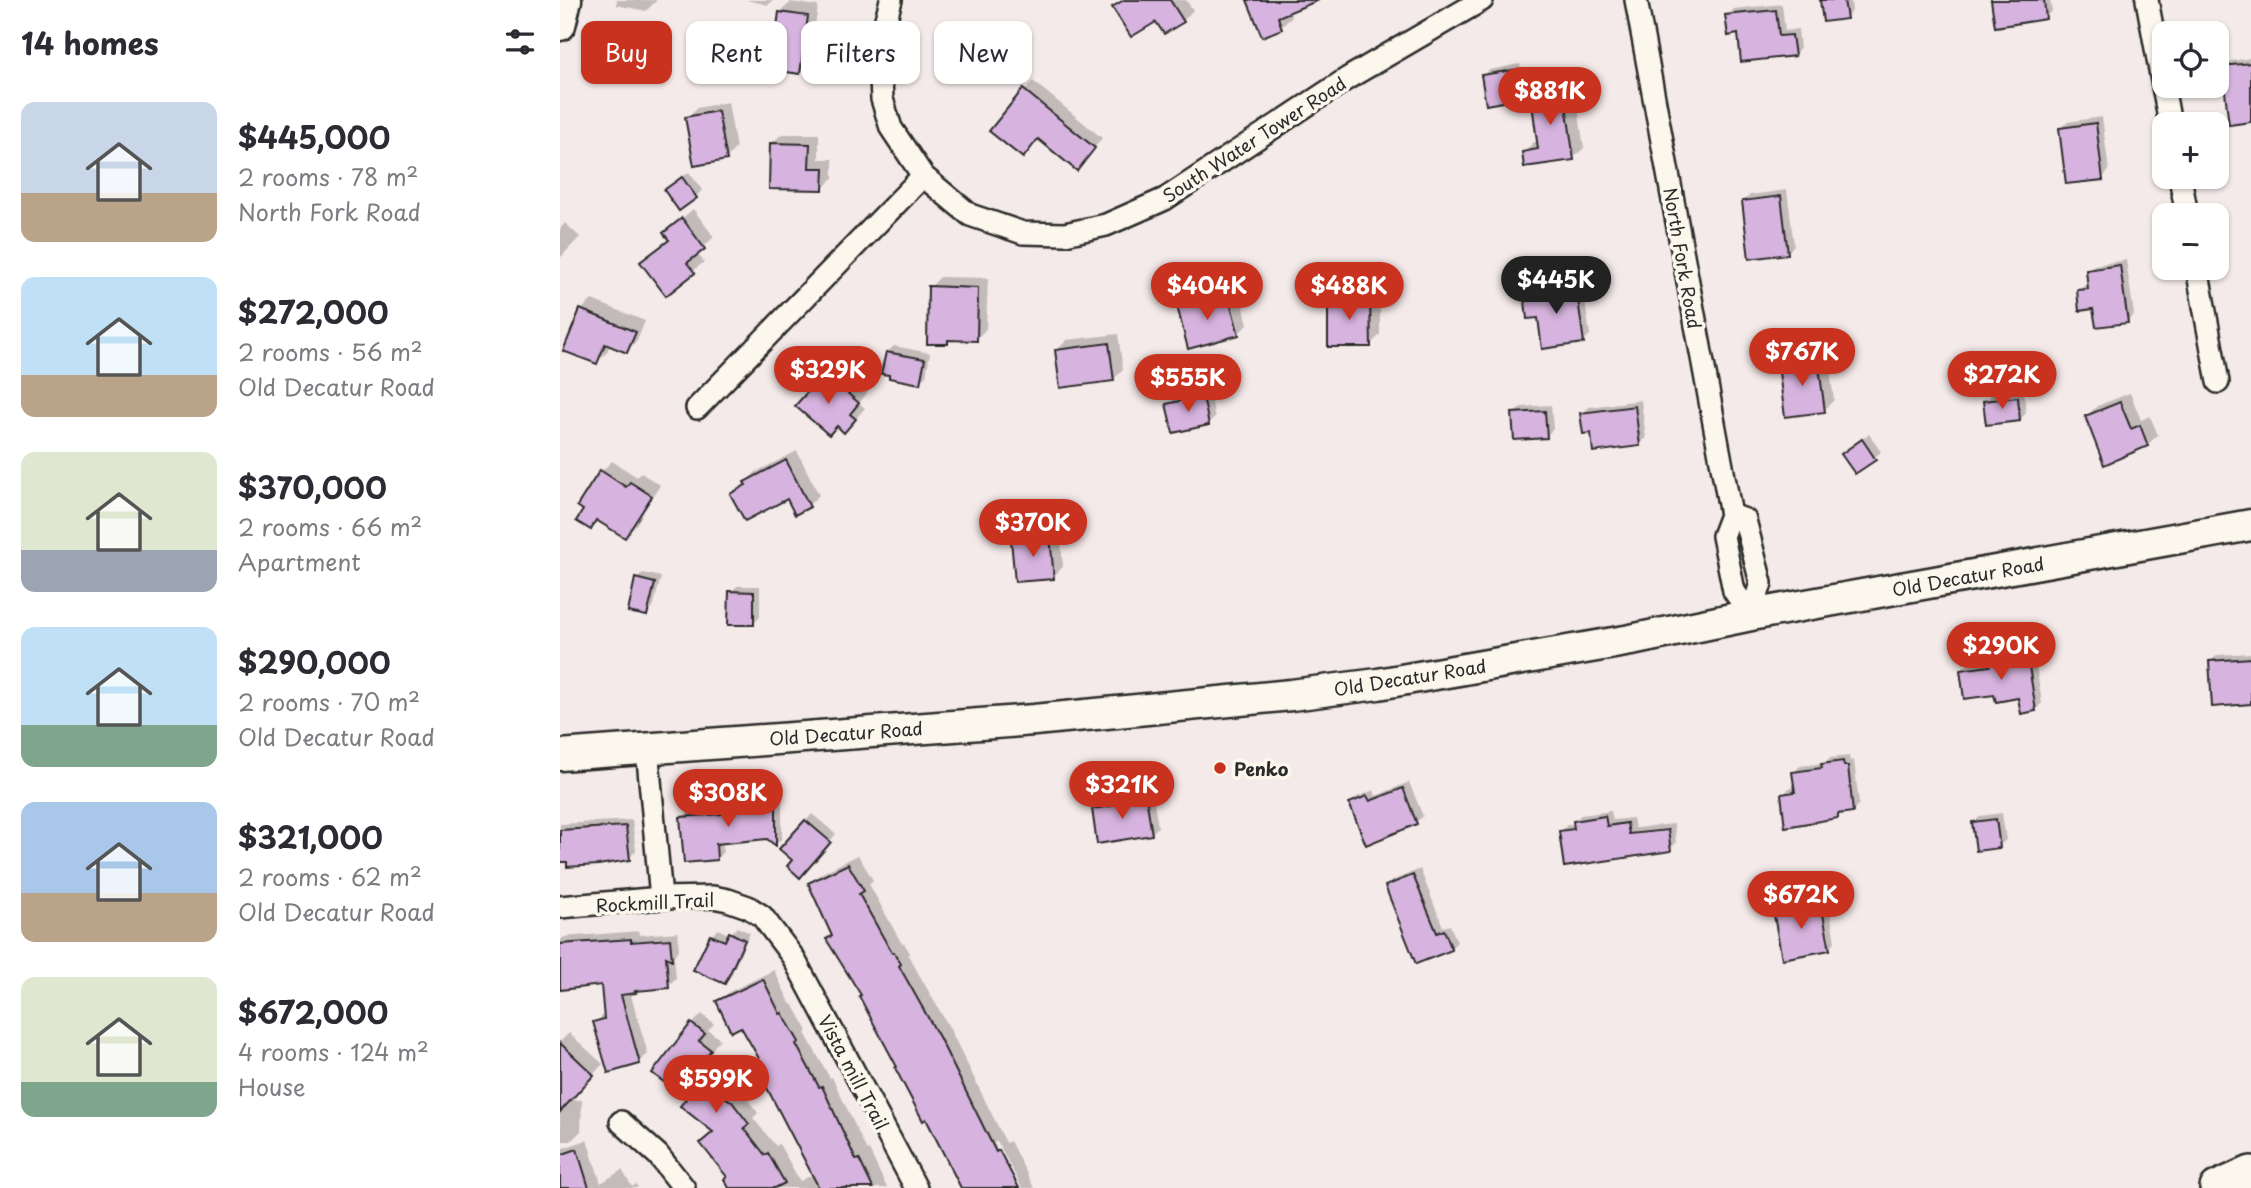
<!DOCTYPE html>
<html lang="en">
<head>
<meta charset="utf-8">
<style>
	:root { --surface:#fff; --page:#f7f7f7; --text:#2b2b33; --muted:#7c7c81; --accent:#c8321e }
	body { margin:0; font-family:"Playpen Sans",sans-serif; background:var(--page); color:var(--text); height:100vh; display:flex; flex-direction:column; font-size:26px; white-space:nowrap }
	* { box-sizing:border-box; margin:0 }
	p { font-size:23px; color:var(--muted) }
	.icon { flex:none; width:38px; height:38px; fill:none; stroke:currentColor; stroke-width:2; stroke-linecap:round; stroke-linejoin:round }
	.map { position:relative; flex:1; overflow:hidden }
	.drawer { display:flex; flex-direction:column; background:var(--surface); width:560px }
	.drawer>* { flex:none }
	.banner { position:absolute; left:21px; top:21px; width:665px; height:63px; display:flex; gap:14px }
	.controls { position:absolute; left:1592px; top:21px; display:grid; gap:14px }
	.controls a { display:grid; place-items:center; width:77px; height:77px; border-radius:14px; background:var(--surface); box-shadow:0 2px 5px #0004; font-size:35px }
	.price { position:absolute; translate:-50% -60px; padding:0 16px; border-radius:24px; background:var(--accent); color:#fff; font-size:23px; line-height:46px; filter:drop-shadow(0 2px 4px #0008) }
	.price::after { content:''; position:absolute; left:50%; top:42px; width:21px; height:16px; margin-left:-10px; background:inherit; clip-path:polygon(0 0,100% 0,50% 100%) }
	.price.selected { background:#222; color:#fff }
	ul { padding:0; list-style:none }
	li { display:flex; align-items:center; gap:21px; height:175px; padding:0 21px }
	li span { display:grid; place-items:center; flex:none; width:196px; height:140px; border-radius:14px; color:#555 }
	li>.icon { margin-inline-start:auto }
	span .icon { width:84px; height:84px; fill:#fffc; stroke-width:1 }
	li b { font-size:30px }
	h2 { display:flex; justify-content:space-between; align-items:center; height:84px; padding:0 21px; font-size:30px }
	.tag { padding:0 24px; border-radius:14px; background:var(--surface); box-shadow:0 2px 5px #0004; font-size:24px; line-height:63px }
	.tag.selected { background:var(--accent); color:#fff }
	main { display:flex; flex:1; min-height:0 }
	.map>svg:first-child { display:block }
	.shadow { fill:#0003 }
	.building { fill:#d7b4df; stroke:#2b2b2b; stroke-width:2 }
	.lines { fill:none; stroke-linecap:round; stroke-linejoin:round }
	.street-casing { stroke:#2b2b2b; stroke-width:26 }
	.secondary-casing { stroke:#2b2b2b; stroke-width:35 }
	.primary-casing { stroke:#2b2b2b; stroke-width:38 }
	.street { stroke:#fbf7ec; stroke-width:21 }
	.secondary { stroke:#fbf7ec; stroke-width:30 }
	.primary { stroke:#fbf7ec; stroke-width:33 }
	.poi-dot { fill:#c8321e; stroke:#fbf7ec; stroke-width:2.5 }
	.labels { text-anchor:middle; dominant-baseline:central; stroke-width:7; stroke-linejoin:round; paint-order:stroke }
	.street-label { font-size:18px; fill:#2b2b2b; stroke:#fbf7ec }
	.poi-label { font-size:18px; font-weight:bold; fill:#2b2b2b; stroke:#fbf7ec; text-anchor:start }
</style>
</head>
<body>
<main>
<section class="drawer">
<h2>14 homes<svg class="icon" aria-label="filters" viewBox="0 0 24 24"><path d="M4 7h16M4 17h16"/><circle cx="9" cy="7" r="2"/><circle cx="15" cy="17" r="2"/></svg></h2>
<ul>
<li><span style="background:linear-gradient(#c9d6e8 65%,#b9a48a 0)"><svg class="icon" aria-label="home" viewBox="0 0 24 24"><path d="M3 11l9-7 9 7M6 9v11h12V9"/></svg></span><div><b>$445,000</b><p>2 rooms · 78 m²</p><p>North Fork Road</p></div></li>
<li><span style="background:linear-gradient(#bfe0f5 70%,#b9a48a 0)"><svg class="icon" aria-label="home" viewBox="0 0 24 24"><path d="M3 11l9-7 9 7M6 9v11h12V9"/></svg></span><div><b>$272,000</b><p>2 rooms · 56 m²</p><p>Old Decatur Road</p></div></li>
<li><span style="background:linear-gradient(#dfe7d0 70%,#9aa5b1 0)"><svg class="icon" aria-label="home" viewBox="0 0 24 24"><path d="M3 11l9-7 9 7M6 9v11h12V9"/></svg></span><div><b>$370,000</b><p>2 rooms · 66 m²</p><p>Apartment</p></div></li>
<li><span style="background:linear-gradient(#bfe0f5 70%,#7fa58c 0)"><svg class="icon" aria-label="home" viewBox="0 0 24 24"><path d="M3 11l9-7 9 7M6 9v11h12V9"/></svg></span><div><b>$290,000</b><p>2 rooms · 70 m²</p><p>Old Decatur Road</p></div></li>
<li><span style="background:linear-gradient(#a9c7e8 65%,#b9a48a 0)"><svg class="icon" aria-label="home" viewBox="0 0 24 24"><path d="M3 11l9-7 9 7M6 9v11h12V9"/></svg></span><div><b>$321,000</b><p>2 rooms · 62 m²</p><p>Old Decatur Road</p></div></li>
<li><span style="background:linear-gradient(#dfe7d0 75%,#7fa58c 0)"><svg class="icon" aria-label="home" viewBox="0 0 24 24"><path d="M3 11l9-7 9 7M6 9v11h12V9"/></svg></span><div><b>$672,000</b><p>4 rooms · 124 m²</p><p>House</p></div></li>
</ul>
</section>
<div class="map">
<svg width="1691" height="1188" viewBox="0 0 1691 1188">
	<rect width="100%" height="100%" fill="#f4eae9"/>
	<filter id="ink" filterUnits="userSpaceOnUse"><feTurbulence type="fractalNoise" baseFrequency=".0143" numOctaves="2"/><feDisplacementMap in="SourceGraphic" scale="14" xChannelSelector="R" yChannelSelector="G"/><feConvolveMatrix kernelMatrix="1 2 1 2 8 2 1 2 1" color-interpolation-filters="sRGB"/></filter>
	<g filter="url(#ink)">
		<g class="shadow">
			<path d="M57 0H97L86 11 56 5Z"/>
			<path d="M186 0H213L208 5Z"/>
			<path d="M562 0H626L633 10 623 21 596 19 555 8Z"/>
			<path d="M689 0H748L729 11 732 17 721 27 703 35Z"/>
			<path d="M1262 0H1291L1292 11 1286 17Z"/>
			<path d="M1433 0H1490L1492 11 1485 17Z"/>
			<path d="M231 2 258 6 250 62 240 72 205 50 217 40 220 12Z"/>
			<path d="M1222 4 1225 31 1238 29 1240 48 1234 55 1180 33 1167 16 1174 9Z"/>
			<path d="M1691 58V120L1664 67 1671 61Z"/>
			<path d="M960 64 964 91 958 98 923 76 929 70Z"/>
			<path d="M1013 74 1024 148 1013 158 963 153 974 142H979L972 89 982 79Z"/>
			<path d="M473 81 542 138 526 159 479 138 432 131Z"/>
			<path d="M168 102 176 148 166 158 127 118 137 108Z"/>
			<path d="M1542 117 1549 171 1542 178 1500 128 1507 122Z"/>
			<path d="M222 134H259V159H273V178L263 188 211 144Z"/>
			<path d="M129 172 142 190 136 197 106 190Z"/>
			<path d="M1227 190 1234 245 1228 252 1184 201 1190 195Z"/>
			<path d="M133 209 154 237 137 253 144 262 106 293 82 262 110 239 105 233Z"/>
			<path d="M5 223 20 237 0 258V229Z"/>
			<path d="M1566 260 1574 315 1568 321 1535 307 1518 291 1525 285 1529 284 1528 271 1534 265Z"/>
			<path d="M380 277 428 278 426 329 416 339 392 338 388 342 370 287Z"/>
			<path d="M1022 280 1030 335 1023 342 980 316 966 293 972 287Z"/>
			<path d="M647 287 649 297 679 289 688 324 678 334 618 303 628 292Z"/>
			<path d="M780 288H820V335L810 345 770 299Z"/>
			<path d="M32 300 85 321 77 341 66 351 50 344 47 352 37 362 21 310Z"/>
			<path d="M558 334 563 370 553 380 497 350 507 340Z"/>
			<path d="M334 346 370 353 366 376 359 382 331 374 327 352Z"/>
			<path d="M1267 350 1274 400 1264 410 1220 366 1230 356Z"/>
			<path d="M276 364 308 392 299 403 305 408 294 421 277 424 238 405Z"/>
			<path d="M649 390 655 417 648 423 608 405 615 398Z"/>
			<path d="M1464 392 1466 413 1460 420 1425 401 1431 395Z"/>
			<path d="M1570 393 1581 420 1590 416 1598 435 1587 445 1527 416 1537 406Z"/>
			<path d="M1081 400 1086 438 1079 444 1032 431 1022 414 1029 407Z"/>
			<path d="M991 405 993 429 986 436 954 414 961 407Z"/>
			<path d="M1309 434 1321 452 1296 472 1290 448Z"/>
			<path d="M237 451 259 495 249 505 228 497 173 494 196 472Z"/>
			<path d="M52 461 77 477 81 473 100 485 75 526 65 536 38 519 30 528 42 471Z"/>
			<path d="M500 527 503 567 493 577 453 540 463 530Z"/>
			<path d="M83 573 101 577 93 608 87 614 77 579Z"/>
			<path d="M177 586H200V617L193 624 171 592Z"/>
			<path d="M1465 648 1467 661 1475 660 1482 703 1475 710 1460 696 1436 693 1402 670 1408 664 1431 661 1430 658 1437 652Z"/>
			<path d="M1691 653V702L1650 662 1657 655Z"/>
			<path d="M1289 756 1290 761 1294 760 1299 804 1293 810 1282 812 1277 817 1223 795 1229 788 1236 787 1234 772 1240 766 1265 763 1270 758Z"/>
			<path d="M849 782 863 816 856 822 791 803 797 797 814 790 816 796Z"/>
			<path d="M592 790 598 827 591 834 534 810 540 803 555 801 560 795Z"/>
			<path d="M222 793V838L216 844 207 837 162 841 163 852 157 858 122 818 129 812 176 808V804L182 797Z"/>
			<path d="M1051 811 1053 820 1073 818 1075 828 1114 824 1116 843 1110 849 1000 832 1007 825 1015 824 1014 821 1021 815Z"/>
			<path d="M1442 813 1446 840 1439 846 1414 823 1420 816Z"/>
			<path d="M252 814 276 834 247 869 234 859 246 821Z"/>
			<path d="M72 820 76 851 69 858 0 860V824Z"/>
			<path d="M298 855 313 880 309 884 342 944 344 943 350 953 348 955 389 1027 446 1143 450 1141 474 1188H462L437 1141 434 1143 458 1188H403L278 952 268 939 273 935 250 884 260 874Z"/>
			<path d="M860 869 883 927 890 925 897 942 891 948 827 887 834 880Z"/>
			<path d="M1268 898 1275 942 1269 948 1215 911 1222 905Z"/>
			<path d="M177 927 190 933 171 976 164 982 151 936 158 929 170 935Z"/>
			<path d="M79 931V935L118 932 119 950 114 956 116 978 108 986 78 989 70 992 88 1054 79 1062 35 1023 45 1014 43 983 0 988V941L4 937Z"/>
			<path d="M214 970 231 1005 233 1004 248 1031 245 1033 270 1078 272 1077 307 1151 309 1150 327 1188H171L155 1131 128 1098 132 1024 142 1014 154 1024 148 1030 160 1039 149 1054 176 1075 170 1083 182 1092 198 1113 193 1118 216 1146 219 1144 240 1181 254 1174 207 1084 197 1076 206 1067 182 1025 159 1002 169 992Z"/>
			<path d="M9 1033 43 1064 21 1087H0V1042Z"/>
			<path d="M0 1099 22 1100 21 1131 11 1141H0Z"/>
			<path d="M27 1140 41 1183 62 1170 72 1187 76 1184 78 1188H0V1149Z"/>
		</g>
		<g class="building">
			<path d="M564 0H610L624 22 604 34 596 22 571 37 552 7Z"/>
			<path d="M687 0H759L718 17 722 29 702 37Z"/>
			<path d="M1260 0H1284L1287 19 1263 22Z"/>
			<path d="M1431 0H1484L1486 19 1435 27Z"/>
			<path d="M1216 10 1219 36 1232 35 1235 56 1181 62 1178 34 1168 36 1165 15Z"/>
			<path d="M219 12 248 16 240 74 200 68 203 49 214 50Z"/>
			<path d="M1691 63V122L1669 125 1662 66Z"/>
			<path d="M954 70 959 99 926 105 921 75Z"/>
			<path d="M1003 83 1014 160 964 167 962 152 978 149 970 88Z"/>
			<path d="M463 89 535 148 517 171 478 139 463 158 429 131Z"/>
			<path d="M158 111 167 160 134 166 125 117Z"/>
			<path d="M1536 123 1543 180 1506 184 1499 128Z"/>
			<path d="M210 143 250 144 249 168H264L263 190 209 189Z"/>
			<path d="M122 177 137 198 119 211 104 190Z"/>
			<path d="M1221 196 1228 254 1189 259 1182 201Z"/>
			<path d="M122 218 145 249 127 263 135 273 106 296 80 262 109 240 103 233Z"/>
			<path d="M1560 265 1568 323 1536 327 1533 309 1519 311 1517 290 1528 289 1526 270Z"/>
			<path d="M1016 285 1024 343 982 349 978 318 967 319 964 292Z"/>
			<path d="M368 286 418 288 417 341 388 340V344H367Z"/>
			<path d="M637 297 639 306 669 298 679 335 628 349 616 302Z"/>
			<path d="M810 297 811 347H768V298Z"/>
			<path d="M20 309 76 332 67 353 45 344 37 364 3 351Z"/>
			<path d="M549 343 554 381 500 388 495 350Z"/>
			<path d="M326 352 365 359 360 384 329 378V375L321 374Z"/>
			<path d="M1258 359 1265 412 1225 417 1218 365Z"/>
			<path d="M264 373 299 403 290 414 296 419 284 433 277 426 269 435 235 406Z"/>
			<path d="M643 396 649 425 613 433 606 404Z"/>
			<path d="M1458 397 1460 421 1426 425 1423 401Z"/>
			<path d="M1560 402 1571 429 1580 425 1588 446 1544 465 1525 416Z"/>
			<path d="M1075 406 1080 446 1033 452 1031 433 1023 434 1020 413Z"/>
			<path d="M985 411 987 438 954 440 952 413Z"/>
			<path d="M1302 439 1316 460 1295 474 1281 454Z"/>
			<path d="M226 460 250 507 235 515 227 499 185 521 170 494 186 485 184 482Z"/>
			<path d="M40 470 66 487 70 482 92 496 65 538 36 520 31 530 16 521 23 510 17 506Z"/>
			<path d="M490 536 494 579 455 582 451 540Z"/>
			<path d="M75 578 95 583 87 616 68 612Z"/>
			<path d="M169 591 194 592V625H168Z"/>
			<path d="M1459 653 1461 667 1469 666 1476 711 1461 714 1458 698 1436 702 1434 695 1404 699 1400 670 1430 666 1429 658Z"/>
			<path d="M1691 658V704L1652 707 1649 661Z"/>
			<path d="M1283 761 1284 766H1288L1293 812 1278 814V818L1225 827 1221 794 1235 792 1232 772 1262 768 1261 764Z"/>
			<path d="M843 788 857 824 806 845 789 803 807 796 810 801Z"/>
			<path d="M586 796 592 835 537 844 532 809 552 806V801Z"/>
			<path d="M216 799V846L207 839 156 844 157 860 124 863 120 817 175 813 174 803Z"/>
			<path d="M1045 816 1047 826 1067 823 1069 834 1108 830 1111 851 1004 867 999 831 1014 829 1013 821Z"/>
			<path d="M1436 819 1440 848 1416 851 1412 822Z"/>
			<path d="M245 820 271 842 240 878 227 866 232 860 219 849Z"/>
			<path d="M66 826 70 860 38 865 7 867V862H0V830Z"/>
			<path d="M288 864 304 891 299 894 332 953 334 952 341 964 339 966 379 1037 436 1152 439 1150 459 1188H401L366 1119 363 1121 335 1068 337 1067 299 996 301 995 266 939 272 936 248 883Z"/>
			<path d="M853 875 877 933 884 930 892 950 856 964 825 886Z"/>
			<path d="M1261 904 1270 950 1222 959 1213 910Z"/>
			<path d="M169 932 185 940 165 984 133 970 150 935 165 941Z"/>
			<path d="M71 939V942L110 939 112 960 106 957 109 988 75 991 76 993 61 995 80 1064 48 1073 33 1022 44 1019 41 985 0 990V944Z"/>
			<path d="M203 979 220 1014 222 1013 239 1042 236 1044 259 1087 262 1086 296 1160 299 1159 313 1188H259L206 1086 202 1089 195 1075 205 1069 181 1027 171 1032 156 1001Z"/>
			<path d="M131 1023 145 1034 139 1041 151 1050 140 1064 168 1086 161 1094 172 1102 189 1124 184 1128 205 1155 208 1153 225 1183 215 1188H169L164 1179 167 1177 140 1143 153 1132 120 1106 126 1099 92 1073Z"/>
			<path d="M0 1043 34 1075 0 1112Z"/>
			<path d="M17 1149 29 1188H0V1155Z"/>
		</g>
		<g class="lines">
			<defs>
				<g id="street">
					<path d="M331 0 325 23 320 58 322 99 331 128 363 176 410 215 463 233 505 234 546 225 605 199 788 78 922 0"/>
					<path d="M1076 0 1171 515 1163 536 1174 591 1191 615"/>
					<path d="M1587 0 1610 124"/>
					<path d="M1620 177 1627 215"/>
					<path d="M1637 268 1658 382"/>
					<path d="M137 408 363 176"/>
					<path d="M1171 515 1185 520 1201 583 1191 615"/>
					<path d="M87 748 101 898"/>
					<path d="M0 907 101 898 153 897 168 900 188 907 202 916 233 957 356 1188"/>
					<path d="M61 1122 98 1155 124 1188"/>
				</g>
				<g id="secondary">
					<path d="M0 25 6 0"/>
					<path d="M0 755 474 720 731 695 818 684 1071 640 1191 615 1691 525"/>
				</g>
				<path id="primary" d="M1657 1188 1691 1173"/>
			</defs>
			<use href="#street" class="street-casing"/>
			<use href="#secondary" class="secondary-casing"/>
			<use href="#primary" class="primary-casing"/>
			<use href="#street" class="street"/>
			<use href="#secondary" class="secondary"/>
			<use href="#primary" class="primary"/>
		</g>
	</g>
	<circle class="poi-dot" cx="660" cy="768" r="7"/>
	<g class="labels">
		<g class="street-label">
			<text transform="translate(694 139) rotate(-33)">South Water Tower Road</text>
			<text transform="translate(1123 258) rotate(80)">North Fork Road</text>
			<text transform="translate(1408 576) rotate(-10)">Old Decatur Road</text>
			<text transform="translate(850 677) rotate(-9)">Old Decatur Road</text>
			<text transform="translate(286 733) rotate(-4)">Old Decatur Road</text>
			<text transform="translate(95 902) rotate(-3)">Rockmill Trail</text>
			<text transform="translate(294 1072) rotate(62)">Vista mill Trail</text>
		</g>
		<g class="poi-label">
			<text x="674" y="768">Penko</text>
		</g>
	</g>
</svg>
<div class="controls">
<a><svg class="icon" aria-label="locate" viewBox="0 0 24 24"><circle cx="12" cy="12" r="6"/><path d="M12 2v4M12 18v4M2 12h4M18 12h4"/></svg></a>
<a>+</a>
<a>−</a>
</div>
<b class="price" style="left:990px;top:127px">$881K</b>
<b class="price selected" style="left:996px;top:316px">$445K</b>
<b class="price" style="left:647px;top:322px">$404K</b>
<b class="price" style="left:789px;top:322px">$488K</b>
<b class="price" style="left:1242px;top:388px">$767K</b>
<b class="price" style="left:268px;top:406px">$329K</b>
<b class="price" style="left:1442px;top:411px">$272K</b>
<b class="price" style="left:628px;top:414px">$555K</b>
<b class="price" style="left:473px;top:559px">$370K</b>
<b class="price" style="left:1441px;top:682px">$290K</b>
<b class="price" style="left:562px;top:821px">$321K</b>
<b class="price" style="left:168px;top:829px">$308K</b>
<b class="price" style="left:1241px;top:931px">$672K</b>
<b class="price" style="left:156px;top:1115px">$599K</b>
<div class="banner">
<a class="tag selected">Buy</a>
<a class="tag">Rent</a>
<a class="tag">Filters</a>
<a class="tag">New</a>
</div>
</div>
</main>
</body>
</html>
